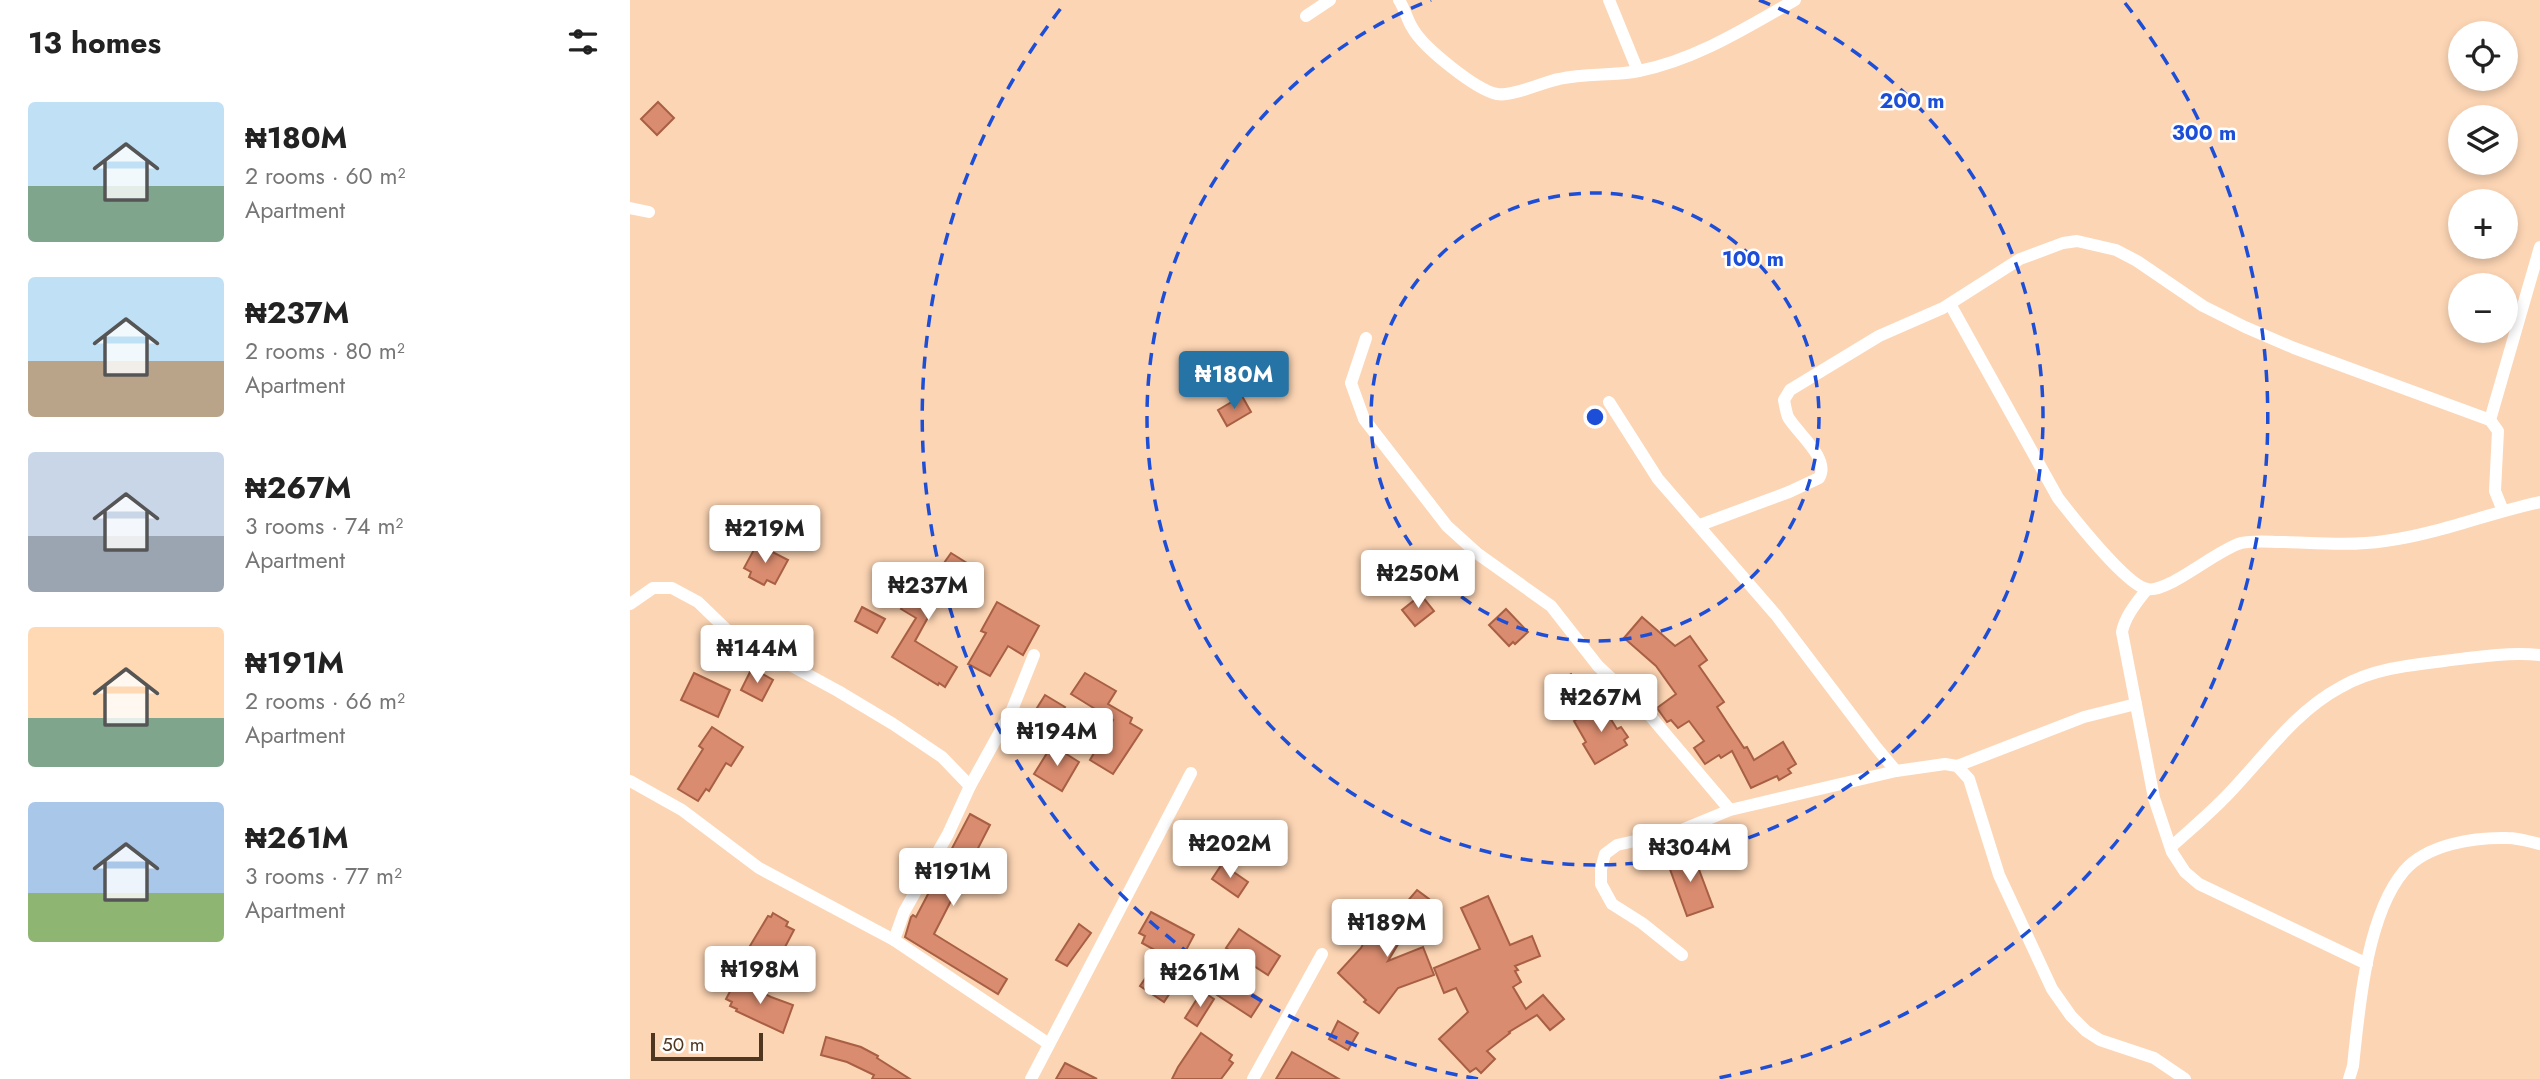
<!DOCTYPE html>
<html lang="en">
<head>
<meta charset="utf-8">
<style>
	:root { --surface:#fff; --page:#f2f2f2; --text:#222; --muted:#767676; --accent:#2674a6 }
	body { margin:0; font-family:Jost,sans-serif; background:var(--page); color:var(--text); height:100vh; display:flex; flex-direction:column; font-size:26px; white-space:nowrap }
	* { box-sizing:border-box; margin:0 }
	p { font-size:23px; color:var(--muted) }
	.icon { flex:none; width:38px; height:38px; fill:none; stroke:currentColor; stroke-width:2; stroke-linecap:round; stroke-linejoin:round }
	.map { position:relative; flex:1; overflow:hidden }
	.sheet { display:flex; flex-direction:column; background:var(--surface); width:630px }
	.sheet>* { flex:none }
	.buttons { position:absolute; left:1818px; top:21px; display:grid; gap:14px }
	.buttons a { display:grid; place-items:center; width:70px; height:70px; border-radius:50%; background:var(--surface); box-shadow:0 4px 10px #0003; font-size:35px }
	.scale { position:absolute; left:21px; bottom:18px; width:112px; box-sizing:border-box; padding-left:7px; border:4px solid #4f361e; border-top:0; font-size:19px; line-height:24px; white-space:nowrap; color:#4f361e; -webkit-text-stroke:5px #fefefe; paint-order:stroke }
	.price { position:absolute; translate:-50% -60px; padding:0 16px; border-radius:7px; background:#fff; color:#222; font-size:23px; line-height:46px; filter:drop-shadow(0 2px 4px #0008) }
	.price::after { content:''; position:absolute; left:50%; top:42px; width:21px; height:16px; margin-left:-10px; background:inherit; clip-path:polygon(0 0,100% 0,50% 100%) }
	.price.current { background:var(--accent); color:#fff }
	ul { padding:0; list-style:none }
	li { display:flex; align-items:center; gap:21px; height:175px; padding:0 28px }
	li span { display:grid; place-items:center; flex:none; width:196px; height:140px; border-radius:7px; color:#555 }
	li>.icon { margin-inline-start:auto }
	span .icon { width:84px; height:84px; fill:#fffc; stroke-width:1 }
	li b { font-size:30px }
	h2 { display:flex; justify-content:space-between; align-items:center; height:84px; padding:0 28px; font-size:30px }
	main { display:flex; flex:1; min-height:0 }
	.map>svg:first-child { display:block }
	.building { fill:#d98c6f; stroke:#a85f43; stroke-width:2 }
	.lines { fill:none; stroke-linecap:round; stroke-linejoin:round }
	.minor { stroke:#fff; stroke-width:12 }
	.ring { fill:none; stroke:#1d4ed8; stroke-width:3.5; stroke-dasharray:12 9 }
	.centre { fill:#1d4ed8; stroke:#fefefe; stroke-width:3.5 }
	.ring-label { font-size:21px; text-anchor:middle; font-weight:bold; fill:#1d4ed8; stroke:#fefefe; stroke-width:5; stroke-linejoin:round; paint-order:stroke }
</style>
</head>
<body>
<main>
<section class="sheet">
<h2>13 homes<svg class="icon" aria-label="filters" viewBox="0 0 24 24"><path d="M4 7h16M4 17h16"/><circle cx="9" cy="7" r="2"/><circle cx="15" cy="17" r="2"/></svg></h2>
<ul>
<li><span style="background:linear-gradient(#bfe0f5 60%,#7fa58c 0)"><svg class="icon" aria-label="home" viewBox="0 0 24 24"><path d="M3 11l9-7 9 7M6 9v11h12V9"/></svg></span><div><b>₦180M</b><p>2 rooms · 60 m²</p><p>Apartment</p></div></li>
<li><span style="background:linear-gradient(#bfe0f5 60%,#b9a48a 0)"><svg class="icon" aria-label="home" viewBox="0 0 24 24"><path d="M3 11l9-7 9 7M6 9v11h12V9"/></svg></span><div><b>₦237M</b><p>2 rooms · 80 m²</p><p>Apartment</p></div></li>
<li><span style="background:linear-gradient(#c9d6e8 60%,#9aa5b1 0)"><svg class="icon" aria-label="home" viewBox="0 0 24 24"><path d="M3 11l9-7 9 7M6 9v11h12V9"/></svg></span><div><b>₦267M</b><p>3 rooms · 74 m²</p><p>Apartment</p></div></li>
<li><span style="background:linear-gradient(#ffd9b3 65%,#7fa58c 0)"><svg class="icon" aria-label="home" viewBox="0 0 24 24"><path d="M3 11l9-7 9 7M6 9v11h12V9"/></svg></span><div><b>₦191M</b><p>2 rooms · 66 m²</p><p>Apartment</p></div></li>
<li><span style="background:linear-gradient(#a9c7e8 65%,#8fb573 0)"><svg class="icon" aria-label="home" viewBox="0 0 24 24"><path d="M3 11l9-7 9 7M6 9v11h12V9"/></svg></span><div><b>₦261M</b><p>3 rooms · 77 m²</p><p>Apartment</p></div></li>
</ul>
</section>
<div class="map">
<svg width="1910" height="1079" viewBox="0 0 1910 1079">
	<rect width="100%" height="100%" fill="#fcd5b4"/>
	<g class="building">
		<path d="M28 102 44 118 27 135 11 119Z"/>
		<path d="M612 396 621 412 597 426 588 410Z"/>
		<path d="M127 544 158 560 145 584 137 580 134 585 119 577 121 572 114 568Z"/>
		<path d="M321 553 337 563 334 568 338 571 327 587 318 581 285 641 327 667 315 687 309 683 308 685 262 657 286 618 271 609 290 573 302 580Z"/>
		<path d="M791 595 804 611 785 626 772 610Z"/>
		<path d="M367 602 409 626 393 655 378 646 360 676 338 664 356 633 351 631Z"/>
		<path d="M232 607 255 619 247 633 225 621Z"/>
		<path d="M876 609 898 632 885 644 883 642 879 646 859 625Z"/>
		<path d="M1012 617 1045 646 1060 636 1077 660 1069 666 1094 702 1087 707 1114 748 1117 747 1124 760 1153 742 1166 764 1158 769 1161 773 1149 780 1147 776 1121 788 1102 751 1091 758 1089 755 1075 764 1064 748 1074 741 1059 721 1048 728 1041 720 1037 722 1027 708 1046 694 1026 666 994 638Z"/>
		<path d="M122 668 143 680 132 701 111 690Z"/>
		<path d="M64 673 100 690 88 717 51 700Z"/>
		<path d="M455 673 486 691 478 704 502 718 500 723 512 730 483 774 460 760 483 720 441 694Z"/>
		<path d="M941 674 952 691 934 702H929L920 687Z"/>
		<path d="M415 695 435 707 422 728 402 716Z"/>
		<path d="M972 705 987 729 991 727 998 737 994 740 997 745 965 764 953 744 956 742 944 721Z"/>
		<path d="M82 727 113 747 101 766 96 763 79 791 76 789 68 801 48 789 73 749 69 746Z"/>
		<path d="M422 745 449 762 432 791 404 774Z"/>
		<path d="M340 814 360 825 304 934 377 979 368 994 275 937 281 917 283 915 286 917Z"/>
		<path d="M1062 851 1083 907 1057 916 1037 861Z"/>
		<path d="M592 864 618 882 608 897 582 879Z"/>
		<path d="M787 890 799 899 776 925 779 926 758 961 793 947 804 975 768 988 749 1013 734 1002 736 1000 708 973 731 948 744 924 750 927 758 913 764 917Z"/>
		<path d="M858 896 880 945 902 936 910 956 885 966 888 970 885 971 891 982 883 987 896 1009 913 995 934 1019 920 1030 907 1015 879 1032 880 1033 857 1051 865 1059 851 1073 846 1068 840 1072 809 1039 838 1012 826 988 814 993 804 968 850 949 831 908Z"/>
		<path d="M521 912 564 935 543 975 549 979 534 1002 510 986 532 954 512 943 515 936 509 933Z"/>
		<path d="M143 913 158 922 156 926 164 930 144 968 117 951 138 916 141 917Z"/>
		<path d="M449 924 461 933 437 966 426 960Z"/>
		<path d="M609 929 650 956 638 975 596 948Z"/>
		<path d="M598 978 632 1000 621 1017 587 995Z"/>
		<path d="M106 980 141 997 163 1005 153 1033 106 1011 107 1009 100 1006 102 1002 96 999Z"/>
		<path d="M572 991 584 999 567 1026 555 1018Z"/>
		<path d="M708 1021 728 1033 718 1050 699 1039Z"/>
		<path d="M571 1033 602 1055 599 1060 603 1063 591 1079H542L548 1067Z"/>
		<path d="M196 1037 231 1047 248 1056 247 1058 280 1079H242L244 1075 217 1062 191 1055Z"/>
		<path d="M662 1052 709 1079H646Z"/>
		<path d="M435 1063 467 1079H426Z"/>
	</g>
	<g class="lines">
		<g class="minor">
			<path d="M769 0C775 9 777 20 783 29 794 48 846 90 867 94 882 97 913 82 929 79 956 73 983 76 1009 71 1065 60 1116 28 1165 0"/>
			<path d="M979 0 1008 71"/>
			<path d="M676 16 700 0"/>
			<path d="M0 208 19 212"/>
			<path d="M1320 304 1428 498C1442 516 1496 585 1517 589 1537 594 1586 550 1611 543 1625 540 1640 542 1654 542 1688 543 1721 546 1755 541 1808 534 1858 513 1910 502"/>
			<path d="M736 338 721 383 734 419 817 526 848 554 921 606 968 666 1016 711 1100 810"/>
			<path d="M979 402 1028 479 1146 615 1246 747 1266 771"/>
			<path d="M1860 420 1910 247"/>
			<path d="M1070 525 1159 492 1189 478C1201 459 1167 433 1158 417 1156 412 1155 405 1154 400L1160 390 1249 336 1313 308 1390 259 1433 243 1447 241 1486 250 1507 261 1573 306 1615 327 1664 348 1860 420 1868 431 1865 491 1873 511"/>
			<path d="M1517 589C1507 602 1495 616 1492 632L1524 798 1542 852 1555 872 1569 884 1737 964"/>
			<path d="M0 604 23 588H42L68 602 98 631 208 691 263 724 312 757 340 786"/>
			<path d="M1327 766 1339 779 1369 875 1422 989 1441 1016 1456 1031 1470 1040 1524 1058 1555 1079"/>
			<path d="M0 781 52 810 129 868 264 940 419 1044"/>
			<path d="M1541 847C1562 828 1584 810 1603 789 1637 753 1666 711 1711 687 1742 669 1779 665 1814 661 1846 657 1878 652 1910 655"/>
			<path d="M264 940 274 912 318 834 340 786 382 710 404 655"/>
			<path d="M1052 955 1012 923 982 904 971 884V869L975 854 987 845 1049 831 1100 810 1266 771 1315 764 1327 766 1454 717 1506 704"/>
			<path d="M401 1079 561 773"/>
			<path d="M623 1079 692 954"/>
			<path d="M1719 1079 1723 1066C1729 1010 1736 916 1774 871 1797 844 1845 837 1878 838 1889 838 1900 842 1910 844"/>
		</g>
	</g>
	<g class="ring">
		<circle cx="965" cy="417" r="224"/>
		<path d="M1129 0A448 448 0 1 1 801 0"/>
		<path d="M848 1079A672 672 0 0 1 435 3M1495 3A672 672 0 0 1 1082 1079"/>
	</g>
	<circle cx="965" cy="417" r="10" class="centre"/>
	<g class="ring-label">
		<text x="1282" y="108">200 m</text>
		<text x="1574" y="140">300 m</text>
		<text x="1123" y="266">100 m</text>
	</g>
</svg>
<div class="buttons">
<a><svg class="icon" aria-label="locate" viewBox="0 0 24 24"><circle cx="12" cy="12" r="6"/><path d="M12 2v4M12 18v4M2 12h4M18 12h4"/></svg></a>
<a><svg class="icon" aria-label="layers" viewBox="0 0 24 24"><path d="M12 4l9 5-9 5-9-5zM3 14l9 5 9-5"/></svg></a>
<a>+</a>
<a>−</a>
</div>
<div class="scale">50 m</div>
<b class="price current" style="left:604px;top:411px">₦180M</b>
<b class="price" style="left:135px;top:565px">₦219M</b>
<b class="price" style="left:788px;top:610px">₦250M</b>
<b class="price" style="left:298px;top:622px">₦237M</b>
<b class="price" style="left:127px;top:685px">₦144M</b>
<b class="price" style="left:971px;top:734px">₦267M</b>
<b class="price" style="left:427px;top:768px">₦194M</b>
<b class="price" style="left:600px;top:880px">₦202M</b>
<b class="price" style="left:1060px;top:884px">₦304M</b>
<b class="price" style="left:323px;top:908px">₦191M</b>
<b class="price" style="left:757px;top:959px">₦189M</b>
<b class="price" style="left:130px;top:1006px">₦198M</b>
<b class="price" style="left:570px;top:1009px">₦261M</b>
</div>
</main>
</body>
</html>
